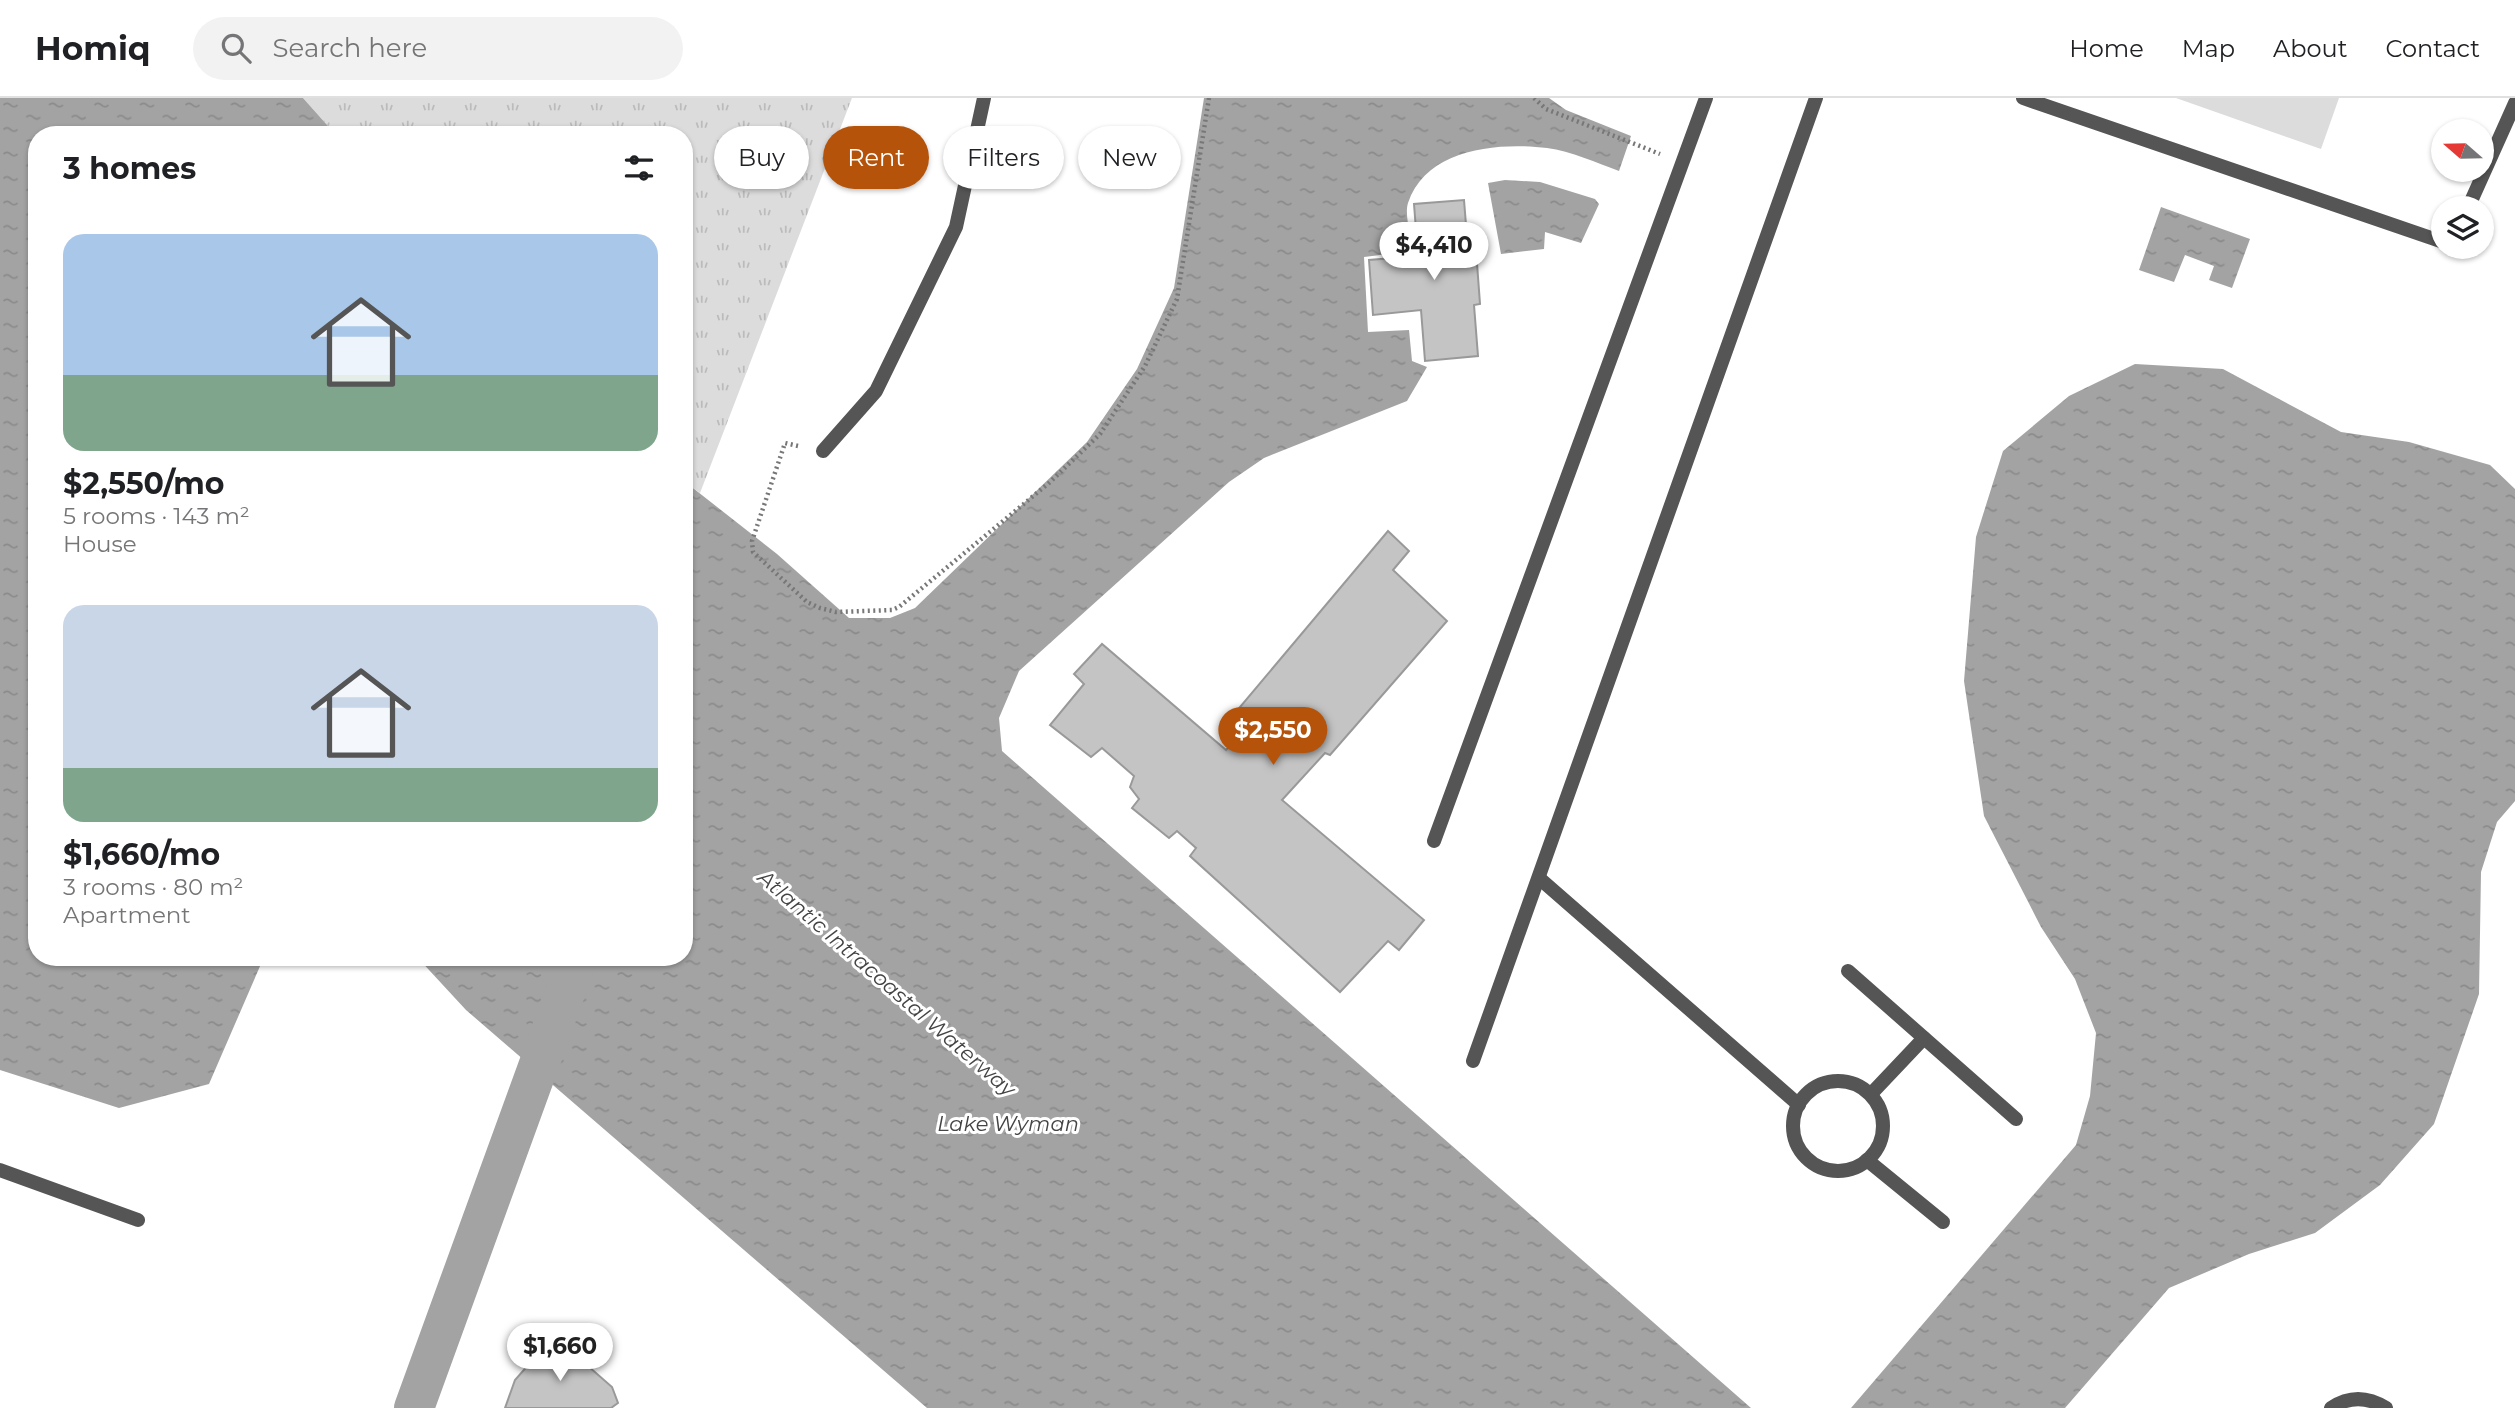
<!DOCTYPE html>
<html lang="en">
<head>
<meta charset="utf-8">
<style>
	:root { --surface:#fff; --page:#f2f2f2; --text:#202124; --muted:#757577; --line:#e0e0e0; --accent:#b45309 }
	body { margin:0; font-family:Montserrat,sans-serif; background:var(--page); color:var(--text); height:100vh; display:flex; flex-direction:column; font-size:26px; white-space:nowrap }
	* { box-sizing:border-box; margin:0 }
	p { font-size:23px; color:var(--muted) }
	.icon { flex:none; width:38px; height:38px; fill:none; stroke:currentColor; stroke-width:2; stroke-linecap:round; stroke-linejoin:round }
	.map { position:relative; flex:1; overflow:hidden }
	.side { position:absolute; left:28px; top:28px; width:665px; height:840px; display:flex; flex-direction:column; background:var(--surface); border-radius:28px; box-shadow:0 2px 5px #0004 }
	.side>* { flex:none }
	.top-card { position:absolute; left:714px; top:28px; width:665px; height:63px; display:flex; gap:14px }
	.needle { width:46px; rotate:290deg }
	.controls { position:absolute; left:2431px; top:21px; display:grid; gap:14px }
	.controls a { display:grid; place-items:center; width:63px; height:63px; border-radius:50%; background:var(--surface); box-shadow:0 2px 5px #0004; font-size:35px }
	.price { position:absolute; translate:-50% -60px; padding:0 16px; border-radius:24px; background:#fff; color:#222; font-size:23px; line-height:46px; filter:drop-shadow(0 2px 4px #0008) }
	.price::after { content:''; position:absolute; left:50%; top:42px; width:21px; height:16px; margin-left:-10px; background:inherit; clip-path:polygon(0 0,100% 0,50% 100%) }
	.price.current { background:var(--accent); color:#fff }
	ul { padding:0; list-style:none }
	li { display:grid; align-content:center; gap:14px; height:371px; padding:0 35px }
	li span { display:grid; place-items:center; height:217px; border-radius:21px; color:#555 }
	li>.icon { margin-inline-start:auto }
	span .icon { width:126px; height:126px; fill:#fffc; stroke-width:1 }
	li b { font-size:30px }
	h2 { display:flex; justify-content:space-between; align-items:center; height:84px; padding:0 35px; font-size:30px }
	.chip { padding:0 24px; border-radius:32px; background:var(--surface); box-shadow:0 2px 5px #0004; font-size:24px; line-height:63px }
	.chip.current { background:var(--accent); color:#fff }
	header { display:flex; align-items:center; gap:42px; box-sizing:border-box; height:98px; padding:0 35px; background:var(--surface); border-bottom:2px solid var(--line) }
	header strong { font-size:33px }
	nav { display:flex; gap:38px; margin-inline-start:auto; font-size:24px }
	.search { width:490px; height:63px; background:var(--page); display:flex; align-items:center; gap:18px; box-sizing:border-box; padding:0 24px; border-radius:38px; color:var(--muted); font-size:26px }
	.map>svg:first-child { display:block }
	.grass { fill:url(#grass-tufts) }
	.pitch { fill:#dcdcdc }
	.water { fill:url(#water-ripples) }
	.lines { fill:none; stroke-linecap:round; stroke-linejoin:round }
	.canal { stroke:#a3a3a3; stroke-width:40 }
	.building { fill:#c4c4c4; stroke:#999; stroke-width:2 }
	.path { stroke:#777; stroke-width:4.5; stroke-dasharray:2 3.5; stroke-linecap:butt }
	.lane { stroke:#555; stroke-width:14 }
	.street { stroke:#555; stroke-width:14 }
	.labels { text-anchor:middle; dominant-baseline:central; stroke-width:6; stroke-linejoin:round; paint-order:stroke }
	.water-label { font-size:21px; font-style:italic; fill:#444; stroke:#fff }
</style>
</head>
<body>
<header>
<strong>Homiq</strong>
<div class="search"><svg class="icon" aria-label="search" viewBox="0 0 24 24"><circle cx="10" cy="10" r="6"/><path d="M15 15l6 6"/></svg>Search here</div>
<nav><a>Home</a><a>Map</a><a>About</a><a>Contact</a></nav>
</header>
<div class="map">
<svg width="2515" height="1310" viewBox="0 0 2515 1310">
	<defs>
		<pattern id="grass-tufts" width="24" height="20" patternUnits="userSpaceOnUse" patternTransform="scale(1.75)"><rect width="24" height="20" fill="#dcdcdc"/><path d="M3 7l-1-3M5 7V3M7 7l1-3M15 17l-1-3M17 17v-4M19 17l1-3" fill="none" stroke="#bbb"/></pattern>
		<pattern id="water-ripples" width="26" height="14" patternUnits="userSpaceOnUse" patternTransform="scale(1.75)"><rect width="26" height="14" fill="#a3a3a3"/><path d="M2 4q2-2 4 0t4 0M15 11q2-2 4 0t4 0" fill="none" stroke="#8b8b8b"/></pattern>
	</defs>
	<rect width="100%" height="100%" fill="#fff"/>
	<path class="grass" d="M303 0H852L700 395 684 383V37H336Z"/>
	<path class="pitch" d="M2176 0H2339L2321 51Z"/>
	<g class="water">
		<path d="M0 0H303L336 37H37V859H264L209 986 119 1010 0 972Z"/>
		<path d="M1204 0H1549L1566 12 1631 38 1619 73C1597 65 1571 53 1547 50 1499 44 1426 50 1408 105 1404 118 1412 140 1413 153L1364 159 1368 234 1409 232 1412 263 1427 269 1407 303 1264 360 1229 384 1019 573 999 620 1002 653 1751 1310H927L466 912 417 859H684V383L777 456 849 520H890L915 510 1087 344 1137 271 1174 190Z"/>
		<path d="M1505 82 1540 84 1595 101 1599 106 1581 145 1545 134 1544 151 1501 156 1488 85Z"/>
		<path d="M2161 109 2250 141 2232 190 2209 182 2214 168 2185 157 2174 184 2139 172Z"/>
		<path d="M2135 266 2223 271 2341 334 2409 344 2490 367 2515 391V703L2497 724 2481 774 2479 896 2434 1026 2380 1087 2315 1135 2249 1156 2169 1190 2065 1310H1851L2076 1047 2090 998 2096 935 2075 881 2041 829 1984 718 1964 583 1976 439 2003 353 2069 298Z"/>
	</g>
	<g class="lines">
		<path class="canal" d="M414 1310 578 859"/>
	</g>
	<g class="building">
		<path d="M1464 102 1468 152H1476L1480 206 1474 207 1478 258 1425 263 1421 212 1373 217 1369 162 1418 158 1414 106Z"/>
		<path d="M1388 433 1409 453 1393 472 1447 523 1330 657 1325 655 1282 702 1424 822 1399 852 1388 843 1340 894 1190 758 1196 750 1177 733 1169 740 1132 710 1139 701 1130 689 1134 678 1102 650 1091 659 1050 627 1084 586 1074 576 1102 546 1226 652 1247 628 1235 615Z"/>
		<path d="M564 1247 612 1289 618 1305 611 1310H505L515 1282 545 1248Z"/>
	</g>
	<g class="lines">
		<g class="path">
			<path d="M1534 0 1546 11 1660 56"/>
			<path d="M798 348 785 345 752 443 753 454 807 504 820 510 836 514 892 512 899 509 1049 385 1100 336 1145 268 1177 201 1209 0"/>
		</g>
		<g class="lane">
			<path d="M2023 0 2443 144"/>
			<path d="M2468 110 2515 5"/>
			<path d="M823 353 876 293 956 129 984 0"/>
			<path d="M1434 743 1706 0"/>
			<path d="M1539 780 1799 1007"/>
			<path d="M1848 873 2016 1021"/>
			<path d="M1473 963 1816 0"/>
			<circle cx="1838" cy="1028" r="45"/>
			<path d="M1871 996 1924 940"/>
			<path d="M1867 1062 1943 1124"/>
			<path d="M2331 1310C2349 1298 2367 1298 2386 1310"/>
		</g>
		<path class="street" d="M0 1072 138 1122"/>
	</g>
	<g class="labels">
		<g class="water-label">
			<text transform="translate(887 885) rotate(41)">Atlantic Intracoastal Waterway</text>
			<text x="1008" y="1025">Lake Wyman</text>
		</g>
	</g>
</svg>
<div class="controls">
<a><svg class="needle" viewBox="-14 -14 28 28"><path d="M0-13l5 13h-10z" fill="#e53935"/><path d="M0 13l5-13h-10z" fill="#757577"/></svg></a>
<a><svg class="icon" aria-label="layers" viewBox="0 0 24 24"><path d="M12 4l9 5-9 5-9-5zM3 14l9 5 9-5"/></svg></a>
</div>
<b class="price" style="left:1434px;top:184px">$4,410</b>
<b class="price current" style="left:1273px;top:669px">$2,550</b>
<b class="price" style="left:560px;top:1285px">$1,660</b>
<div class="top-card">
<a class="chip">Buy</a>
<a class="chip current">Rent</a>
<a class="chip">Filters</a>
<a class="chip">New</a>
</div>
<section class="side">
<h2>3 homes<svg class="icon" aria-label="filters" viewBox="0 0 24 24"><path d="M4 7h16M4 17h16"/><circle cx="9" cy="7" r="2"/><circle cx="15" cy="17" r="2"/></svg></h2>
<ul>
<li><span style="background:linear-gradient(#a9c7e8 65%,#7fa58c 0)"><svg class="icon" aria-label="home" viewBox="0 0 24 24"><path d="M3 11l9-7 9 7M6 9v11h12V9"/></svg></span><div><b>$2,550/mo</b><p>5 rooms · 143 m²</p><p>House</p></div></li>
<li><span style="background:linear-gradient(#c9d6e8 75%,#7fa58c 0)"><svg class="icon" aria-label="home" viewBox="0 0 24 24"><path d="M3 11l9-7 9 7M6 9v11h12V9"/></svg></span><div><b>$1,660/mo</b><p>3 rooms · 80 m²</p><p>Apartment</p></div></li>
</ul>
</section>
</div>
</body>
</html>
